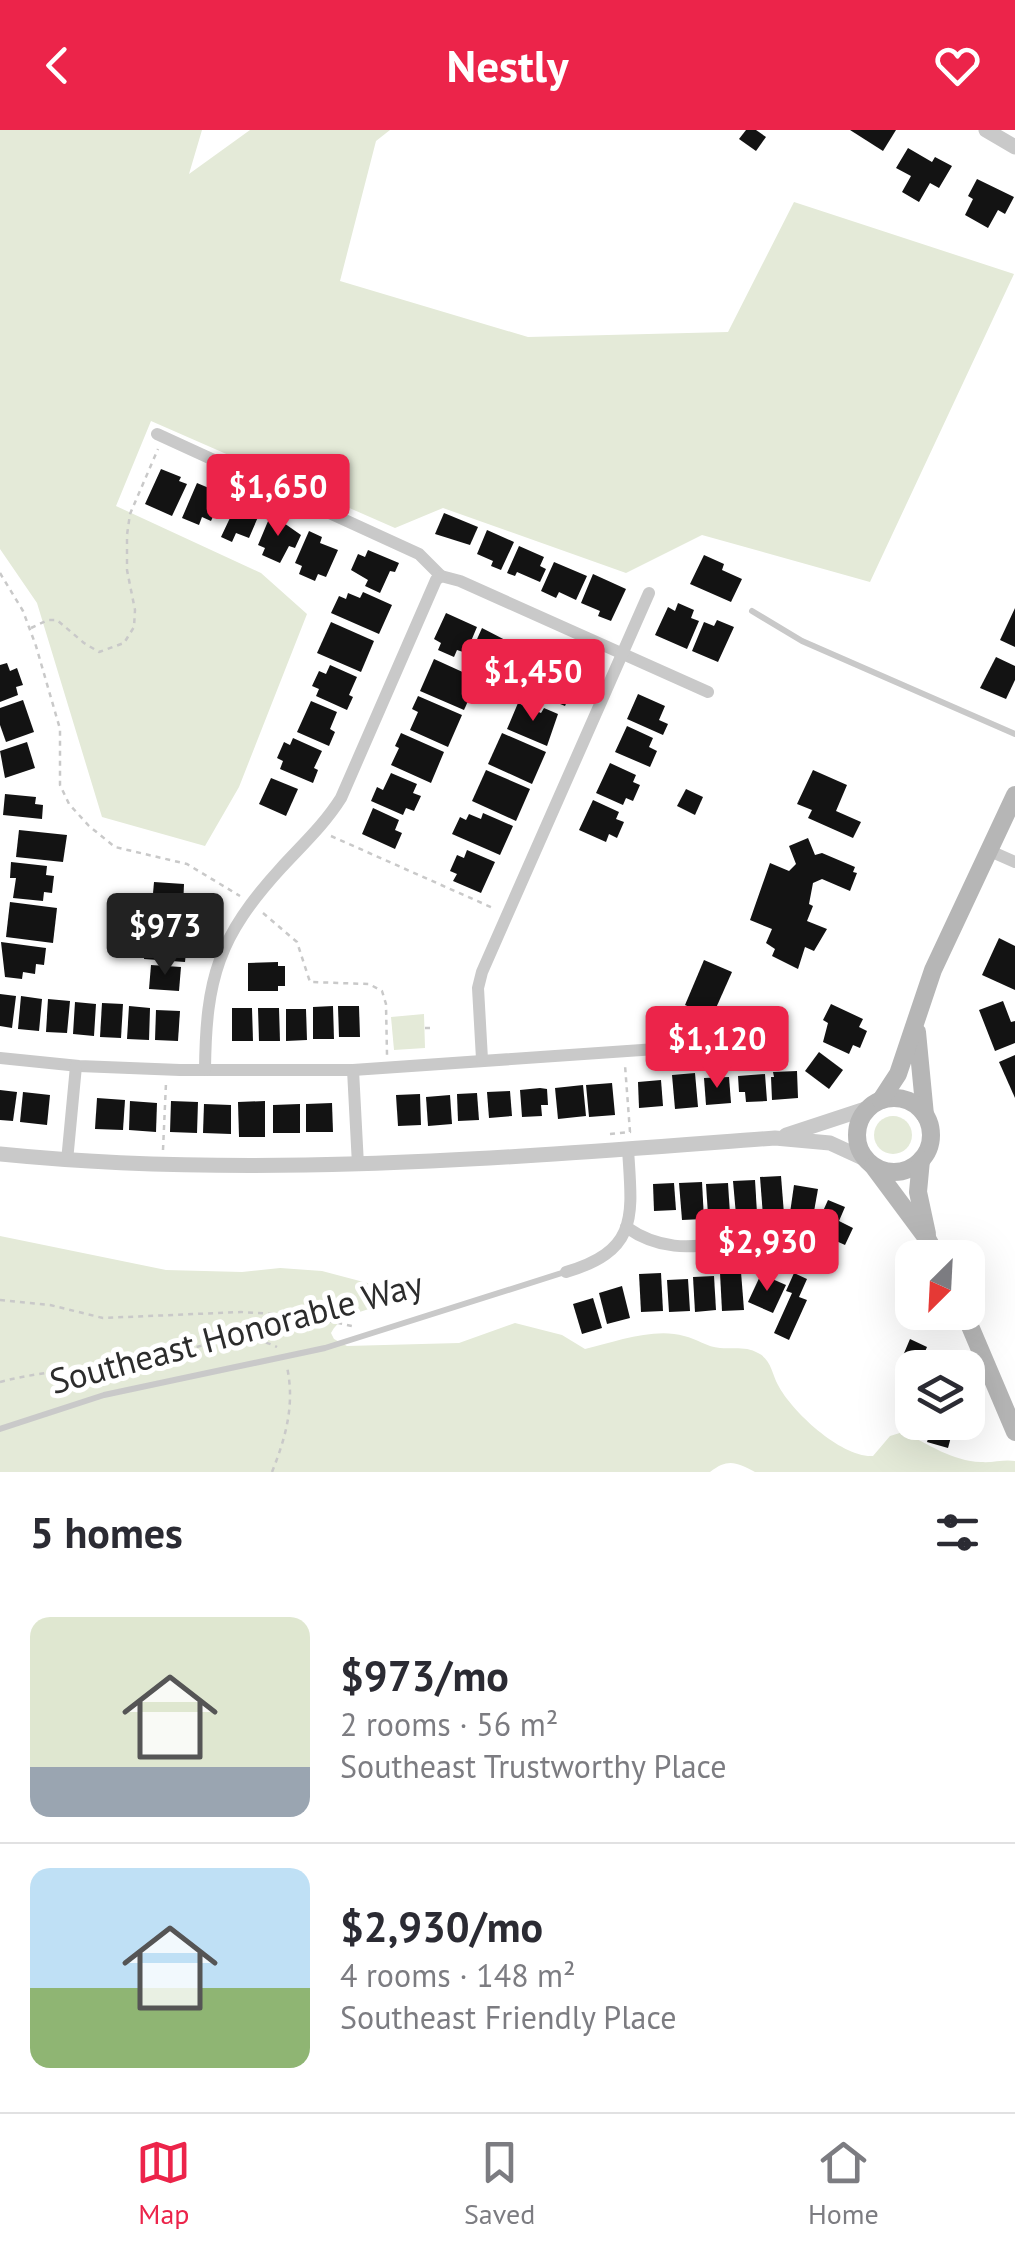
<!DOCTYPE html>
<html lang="en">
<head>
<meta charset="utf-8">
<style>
	:root { --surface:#fff; --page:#f7f7f7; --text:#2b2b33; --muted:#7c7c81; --line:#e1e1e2; --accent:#ec244a }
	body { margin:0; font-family:"PT Sans",sans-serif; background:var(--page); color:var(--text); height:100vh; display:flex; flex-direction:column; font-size:38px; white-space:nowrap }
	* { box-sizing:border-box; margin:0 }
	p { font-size:32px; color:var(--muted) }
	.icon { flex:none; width:55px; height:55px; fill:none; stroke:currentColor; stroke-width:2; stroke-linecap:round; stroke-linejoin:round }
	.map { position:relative; height:1342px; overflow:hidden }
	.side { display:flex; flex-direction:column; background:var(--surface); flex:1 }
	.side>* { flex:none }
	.needle { width:65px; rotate:204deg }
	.controls { position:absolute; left:895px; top:1110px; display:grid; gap:20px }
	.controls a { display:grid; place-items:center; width:90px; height:90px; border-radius:20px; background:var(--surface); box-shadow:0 10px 40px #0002; font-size:50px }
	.price { position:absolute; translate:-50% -85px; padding:0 22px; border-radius:10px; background:var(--accent); color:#fff; font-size:32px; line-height:65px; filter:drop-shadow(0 2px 5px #0008) }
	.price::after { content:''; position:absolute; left:50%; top:60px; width:30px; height:22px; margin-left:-15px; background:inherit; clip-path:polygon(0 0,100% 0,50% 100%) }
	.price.active { background:#222; color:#fff }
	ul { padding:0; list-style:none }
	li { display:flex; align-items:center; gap:30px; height:250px; padding:0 30px }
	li+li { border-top:2px solid var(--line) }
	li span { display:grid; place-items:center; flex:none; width:280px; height:200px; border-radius:20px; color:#555 }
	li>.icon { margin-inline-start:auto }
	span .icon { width:120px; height:120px; fill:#fffc; stroke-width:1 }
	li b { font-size:42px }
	h2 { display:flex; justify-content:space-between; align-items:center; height:120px; padding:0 30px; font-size:42px }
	header { display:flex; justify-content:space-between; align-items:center; height:130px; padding:0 30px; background:var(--accent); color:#fff; font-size:45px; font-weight:800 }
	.tab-bar { display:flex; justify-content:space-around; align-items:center; height:140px; border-top:2px solid var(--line); background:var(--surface); font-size:28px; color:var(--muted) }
	.tab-bar a { display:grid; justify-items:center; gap:5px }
	.tab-bar .active { color:var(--accent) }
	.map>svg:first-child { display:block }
	.green { fill:#e4ead8 }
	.building { fill:#131313 }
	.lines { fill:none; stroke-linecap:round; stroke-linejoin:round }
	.path { stroke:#c9c9c9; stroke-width:2.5; stroke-dasharray:5 5; stroke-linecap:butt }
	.service { stroke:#c9c9c9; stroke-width:6 }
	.minor { stroke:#c9c9c9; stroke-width:12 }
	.tertiary { stroke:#c9c9c9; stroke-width:15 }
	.secondary { stroke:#b6b6b6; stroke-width:18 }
	.labels { text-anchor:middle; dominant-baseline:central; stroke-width:10; stroke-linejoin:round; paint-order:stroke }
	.street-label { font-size:35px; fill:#2c2c2c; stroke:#fff }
</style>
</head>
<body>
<header><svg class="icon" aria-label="back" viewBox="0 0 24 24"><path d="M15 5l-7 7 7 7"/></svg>Nestly<svg class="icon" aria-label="heart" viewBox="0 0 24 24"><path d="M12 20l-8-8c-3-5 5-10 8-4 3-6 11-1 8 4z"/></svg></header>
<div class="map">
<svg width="1015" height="1342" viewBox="0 0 1015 1342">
	<rect width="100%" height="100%" fill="#fff"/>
	<g class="green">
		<path d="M0 0H202L189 44 250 0H390L376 11 340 151 528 207 728 202 794 72 1014 144 870 452 702 405 626 443 443 378 395 398 151 291 116 376 261 443 307 484 239 657 205 716 102 687 37 473 0 419Z"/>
		<path d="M424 884 425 918 394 920 391 887Z"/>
		<circle cx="893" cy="1005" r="19"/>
		<path d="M0 1106 166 1140 242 1142 280 1138 322 1141 409 1164C386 1181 345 1176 331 1203L334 1209 347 1216 459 1213 515 1193 562 1205 585 1219C614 1212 655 1197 684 1206 697 1209 707 1217 720 1218 733 1219 747 1216 758 1223 771 1229 772 1244 778 1255 792 1282 842 1328 873 1326L890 1306 903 1302C928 1314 952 1331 981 1332 993 1333 1004 1329 1015 1331V1342H755C736 1332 728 1328 710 1342H0Z"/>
	</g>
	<g class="building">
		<path d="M746 0H756L766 7 756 21 739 9Z"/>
		<path d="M850 0H896L883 21Z"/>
		<path d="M908 18 932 32 935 27 952 36 939 58 930 53 919 72 902 62 911 46 896 38Z"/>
		<path d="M977 49 1014 67 1005 84 998 80 988 98 965 85 973 69 968 66Z"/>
		<path d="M161 339 181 347 179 351 187 354 172 386 145 374Z"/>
		<path d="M197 353 216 361 214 364 222 368 211 391 202 387 199 395 182 388Z"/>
		<path d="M237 373 261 380 249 408 236 403 232 412 221 407Z"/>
		<path d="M444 383 478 397 470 415 435 404Z"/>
		<path d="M271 384 301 405 295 418 289 416 280 433 262 425 265 418 258 415Z"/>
		<path d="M487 400 514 412 501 440 491 436 493 431 477 424Z"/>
		<path d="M309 401 322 407 320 413 338 420 326 447 318 444 315 451 299 444 302 436 295 433Z"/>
		<path d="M519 416 544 427 540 436 546 439 540 452 517 442 515 446 507 443Z"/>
		<path d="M368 420 399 433 395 442 390 441 380 463 365 456 368 450 351 440 358 424 365 427Z"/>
		<path d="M704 425 724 434 722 440 742 449 731 472 690 454Z"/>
		<path d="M554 432 587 446 576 470 559 462 556 468 541 461Z"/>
		<path d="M593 444 626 459 611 491 598 486 600 481 581 473Z"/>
		<path d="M363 462 392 475 379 504 331 483 339 466 346 469 348 463 360 468Z"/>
		<path d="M678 473 694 480 691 488 699 491 687 519 655 505 668 477 675 481Z"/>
		<path d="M1015 478V517L1000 510Z"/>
		<path d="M446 483 477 497 466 523 457 520 454 527 438 520 441 513 434 509Z"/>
		<path d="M717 490 734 497 718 532 692 521 704 492 714 496Z"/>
		<path d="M331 492 374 511 361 542 317 523Z"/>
		<path d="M482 498 513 514 507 529 501 526 493 544 477 537 480 531 469 527Z"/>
		<path d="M519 515 551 529 539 556 530 552 527 559 511 552 514 545 507 542Z"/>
		<path d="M996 527 1015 536V550L1006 569 980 558Z"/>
		<path d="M434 529 478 549 464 580 420 561Z"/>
		<path d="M7 533 10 541 17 538 23 555 16 557 18 565 0 572V535Z"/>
		<path d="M555 534 589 542 576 572 568 569 565 576 548 569 554 550 549 547Z"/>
		<path d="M330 535 357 547 349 565 353 567 347 580 316 566 319 559 312 556 319 541 326 544Z"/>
		<path d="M638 564 665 576 659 590 668 594 663 605 627 589Z"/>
		<path d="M418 566 462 585 448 617 410 600 418 582 412 579Z"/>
		<path d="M23 570 34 602 6 612 0 595V578Z"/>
		<path d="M311 571 337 582 330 599 335 602 329 616 297 602Z"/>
		<path d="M518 573 541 583 544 578 558 584 547 616 507 599Z"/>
		<path d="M627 596 653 608 649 617 657 621 650 637 615 622Z"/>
		<path d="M401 603 444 622 431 653 391 635 399 618 395 616Z"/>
		<path d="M502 603 546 622 532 654 488 634Z"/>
		<path d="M293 608 322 621 314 638 318 640 313 653 280 639 283 631 277 628 284 612 290 615Z"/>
		<path d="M27 612 35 638 5 648 0 621Z"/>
		<path d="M610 633 636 645 633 652 640 655 633 671 626 668 623 675 596 663Z"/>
		<path d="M486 640 530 659 516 691 472 671Z"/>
		<path d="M813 640 847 655 836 681 861 692 853 708 808 688 812 680 797 674Z"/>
		<path d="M391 643 417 654 413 663 421 666 414 681 406 678 403 685 371 671 377 657 383 660Z"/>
		<path d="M271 648 298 659 286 686 259 674Z"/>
		<path d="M686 659 703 667 695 685 677 676Z"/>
		<path d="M5 664 36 667 35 674 43 675 42 689 3 685Z"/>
		<path d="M593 670 619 682 616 689 624 692 617 708 609 704 606 712 579 700Z"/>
		<path d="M373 678 399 690 395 700 402 703 395 719 362 704Z"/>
		<path d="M483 683 513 696 500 725 452 704 460 687 466 690 469 684 481 689Z"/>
		<path d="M19 700 67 705 63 732 16 727Z"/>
		<path d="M808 708 815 725 822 723 855 737 853 742 857 743 850 761 822 749 813 753 809 774 813 776 807 791 827 799 814 821 805 817 798 839 772 826 775 819 766 813 772 799 750 790 770 733 789 741 796 734 789 716Z"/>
		<path d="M467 720 495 732 481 763 453 751 457 744 450 741 457 725 464 728Z"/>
		<path d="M11 732 47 736 46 745 54 746 52 763 44 762 43 771 13 768 16 748H10Z"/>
		<path d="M154 752 184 754 183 778 152 775Z"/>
		<path d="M10 772 57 778 53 813 6 807Z"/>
		<path d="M157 781 197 784 195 807 155 804Z"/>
		<path d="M145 808 187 811 185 832 144 829Z"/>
		<path d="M999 808 1015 816V860L982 845Z"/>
		<path d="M1 812 46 818 44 835 36 834 35 844 23 842 22 849 5 847Z"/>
		<path d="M704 830 732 842 712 887 685 875Z"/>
		<path d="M278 832V836H285V856H278V861H248V833Z"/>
		<path d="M151 835 181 837 179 861 149 859Z"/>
		<path d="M0 864 16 866 12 898 0 896Z"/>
		<path d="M21 866 42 869 39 901 18 899Z"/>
		<path d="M48 869 70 871 67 903 46 902Z"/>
		<path d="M1003 871 1011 892 1015 891V913L995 921 979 880Z"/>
		<path d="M75 872 96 874 94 906 73 904Z"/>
		<path d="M102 873 123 874 121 908 100 907Z"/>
		<path d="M831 874 863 889 859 897 867 901 860 918 853 915 849 924 823 912 828 893 823 890Z"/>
		<path d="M129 876 150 878 149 910 127 909Z"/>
		<path d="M333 876 334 909H313V877Z"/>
		<path d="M338 876H359L360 907H339Z"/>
		<path d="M232 878H252L253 911H232Z"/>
		<path d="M258 878H279L280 911H259Z"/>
		<path d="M286 879H306L307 910 286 911Z"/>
		<path d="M156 880 180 881 178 911 155 910Z"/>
		<path d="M819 922 843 940 829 959 805 941Z"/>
		<path d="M1015 925V968L999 932Z"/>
		<path d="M797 941 798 968 772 970 771 947H774L773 942Z"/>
		<path d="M695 943 698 977 675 979 672 945Z"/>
		<path d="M765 944 767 971 746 972 745 962H739L738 946Z"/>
		<path d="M729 947 731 973 706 975 704 948Z"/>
		<path d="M661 950 663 976 639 978 638 952Z"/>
		<path d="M612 953 615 985 589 987 586 955Z"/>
		<path d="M583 955 586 986 558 989 555 958Z"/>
		<path d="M540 958 547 959 548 975H541L542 986 522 987 520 960Z"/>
		<path d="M0 960 17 962 13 991 0 990Z"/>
		<path d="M510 961 512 986 489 988 487 962Z"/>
		<path d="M23 962 50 965 47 995 20 992Z"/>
		<path d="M477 963 479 990 458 991 457 964Z"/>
		<path d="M420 964 421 995 398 996 396 965Z"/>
		<path d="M450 965 452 994 428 996 426 967Z"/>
		<path d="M97 968 125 970 123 1000 95 999Z"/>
		<path d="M130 971 157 973 156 1002 129 1000Z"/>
		<path d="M171 971 198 972 197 1003 170 1002Z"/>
		<path d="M265 971V1007H239L238 972Z"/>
		<path d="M332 973 333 1002H306V974Z"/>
		<path d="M204 974 231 975V1004L203 1003Z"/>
		<path d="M300 974V1003H273V975Z"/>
		<path d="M781 1046 784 1084 763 1086 760 1047Z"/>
		<path d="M755 1050 757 1083 736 1085 733 1051Z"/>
		<path d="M702 1052 704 1089 682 1090 679 1053Z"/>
		<path d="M674 1053 676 1080 654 1081 653 1054Z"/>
		<path d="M728 1053 730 1084 708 1085 706 1054Z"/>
		<path d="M794 1055 818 1059 813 1087 790 1083Z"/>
		<path d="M828 1070 845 1077 839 1091 853 1098 845 1115 814 1101Z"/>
		<path d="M741 1142 744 1180 722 1181 720 1143Z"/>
		<path d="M661 1143 663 1181 641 1182 639 1144Z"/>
		<path d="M794 1143 807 1149 799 1167 807 1170 789 1210 774 1203 792 1163 786 1161Z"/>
		<path d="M761 1144 786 1155 773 1183 748 1172Z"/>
		<path d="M714 1146 716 1180 695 1182 693 1147Z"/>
		<path d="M688 1149 690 1181 669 1182 667 1150Z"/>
		<path d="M622 1156 630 1188 607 1194 599 1163Z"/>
		<path d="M593 1168 602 1198 582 1204 573 1174Z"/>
		<path d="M910 1209 927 1217 918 1238 907 1236 909 1231 902 1228Z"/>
		<path d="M933 1292H955L948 1318 927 1312Z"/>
	</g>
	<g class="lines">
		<g class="path">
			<path d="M0 443 23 481 36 516 60 599V655L69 674 89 696 115 717 187 734 240 766"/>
			<path d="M31 498 48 490H57L84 513 99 522 124 513 134 497 135 480 127 440V405L130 384 158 319"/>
			<path d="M331 706 493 778"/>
			<path d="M263 783 297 812 310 852 369 854 382 861 386 874 387 925"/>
			<path d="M425 898H430"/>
			<path d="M610 1004 630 1002 625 935"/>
			<path d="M163 1020 166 953"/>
			<path d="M0 1170 50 1175 103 1188 241 1182 307 1186 356 1197"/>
			<path d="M0 1252C45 1240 87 1240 132 1233 172 1226 240 1197 277 1217"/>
			<path d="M272 1342C286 1307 295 1274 287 1237"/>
		</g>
		<g class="service">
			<path d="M752 481 802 511 1015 604"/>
			<path d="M0 1299 104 1265 325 1218 565 1142"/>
		</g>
		<g class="minor">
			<path d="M157 304 419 424 441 446"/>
			<path d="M441 446 460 451 708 562"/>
			<path d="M990 721 1015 732"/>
			<path d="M0 928 79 936 180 940H353L714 915 738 908 770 887"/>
			<path d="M482 929 478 858 482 842 649 463"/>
			<path d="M205 940C206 848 218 807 281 738 302 715 324 695 341 668L436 450 441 446"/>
			<path d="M353 940 358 1035"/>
			<path d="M67 1031 76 936"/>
			<path d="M626 1097C687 1140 736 1094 797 1120"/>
			<path d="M566 1142C640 1120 632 1085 628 1019"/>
		</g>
		<g class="tertiary">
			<path d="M986 0 1015 17"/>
			<path d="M786 1005 868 978"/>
			<path d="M0 1024C258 1050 517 1027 775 1008L830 1013 867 1030"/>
		</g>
		<g class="secondary">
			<path d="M917 902 925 985"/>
			<circle cx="894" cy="1005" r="37"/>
			<path d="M881 970 898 944 933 840 1015 665"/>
			<path d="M921 1030 918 1062 927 1104"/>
			<path d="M873 1036 928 1110 938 1128"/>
			<path d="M964 1182 1015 1302"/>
		</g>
	</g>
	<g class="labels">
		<g class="street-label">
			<text transform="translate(236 1202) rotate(-15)">Southeast Honorable Way</text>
		</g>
	</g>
</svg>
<div class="controls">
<a><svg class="needle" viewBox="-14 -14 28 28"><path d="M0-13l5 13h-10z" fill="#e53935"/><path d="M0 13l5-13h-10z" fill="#7c7c81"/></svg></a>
<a><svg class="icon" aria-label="layers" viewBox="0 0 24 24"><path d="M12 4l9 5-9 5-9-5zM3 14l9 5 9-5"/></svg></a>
</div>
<b class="price" style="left:278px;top:409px">$1,650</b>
<b class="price" style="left:533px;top:594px">$1,450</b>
<b class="price active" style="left:165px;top:848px">$973</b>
<b class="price" style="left:717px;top:961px">$1,120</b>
<b class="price" style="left:767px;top:1164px">$2,930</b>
</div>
<section class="side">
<h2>5 homes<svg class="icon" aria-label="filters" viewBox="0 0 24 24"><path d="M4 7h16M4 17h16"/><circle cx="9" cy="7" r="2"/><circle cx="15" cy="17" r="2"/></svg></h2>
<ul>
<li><span style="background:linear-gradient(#dfe7d0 75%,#9aa5b1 0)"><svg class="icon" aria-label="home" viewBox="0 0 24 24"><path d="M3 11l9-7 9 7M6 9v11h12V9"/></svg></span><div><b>$973/mo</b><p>2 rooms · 56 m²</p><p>Southeast Trustworthy Place</p></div></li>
<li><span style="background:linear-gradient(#bfe0f5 60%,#8fb573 0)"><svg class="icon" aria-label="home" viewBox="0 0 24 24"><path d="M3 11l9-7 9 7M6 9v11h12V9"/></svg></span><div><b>$2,930/mo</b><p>4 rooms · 148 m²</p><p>Southeast Friendly Place</p></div></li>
</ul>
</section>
<nav class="tab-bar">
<a class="active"><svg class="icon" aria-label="map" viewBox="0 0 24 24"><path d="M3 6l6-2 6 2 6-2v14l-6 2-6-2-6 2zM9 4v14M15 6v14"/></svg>Map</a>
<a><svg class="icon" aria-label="saved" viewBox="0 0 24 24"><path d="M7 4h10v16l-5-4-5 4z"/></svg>Saved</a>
<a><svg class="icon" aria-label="home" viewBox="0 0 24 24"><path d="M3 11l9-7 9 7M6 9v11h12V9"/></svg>Home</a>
</nav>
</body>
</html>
